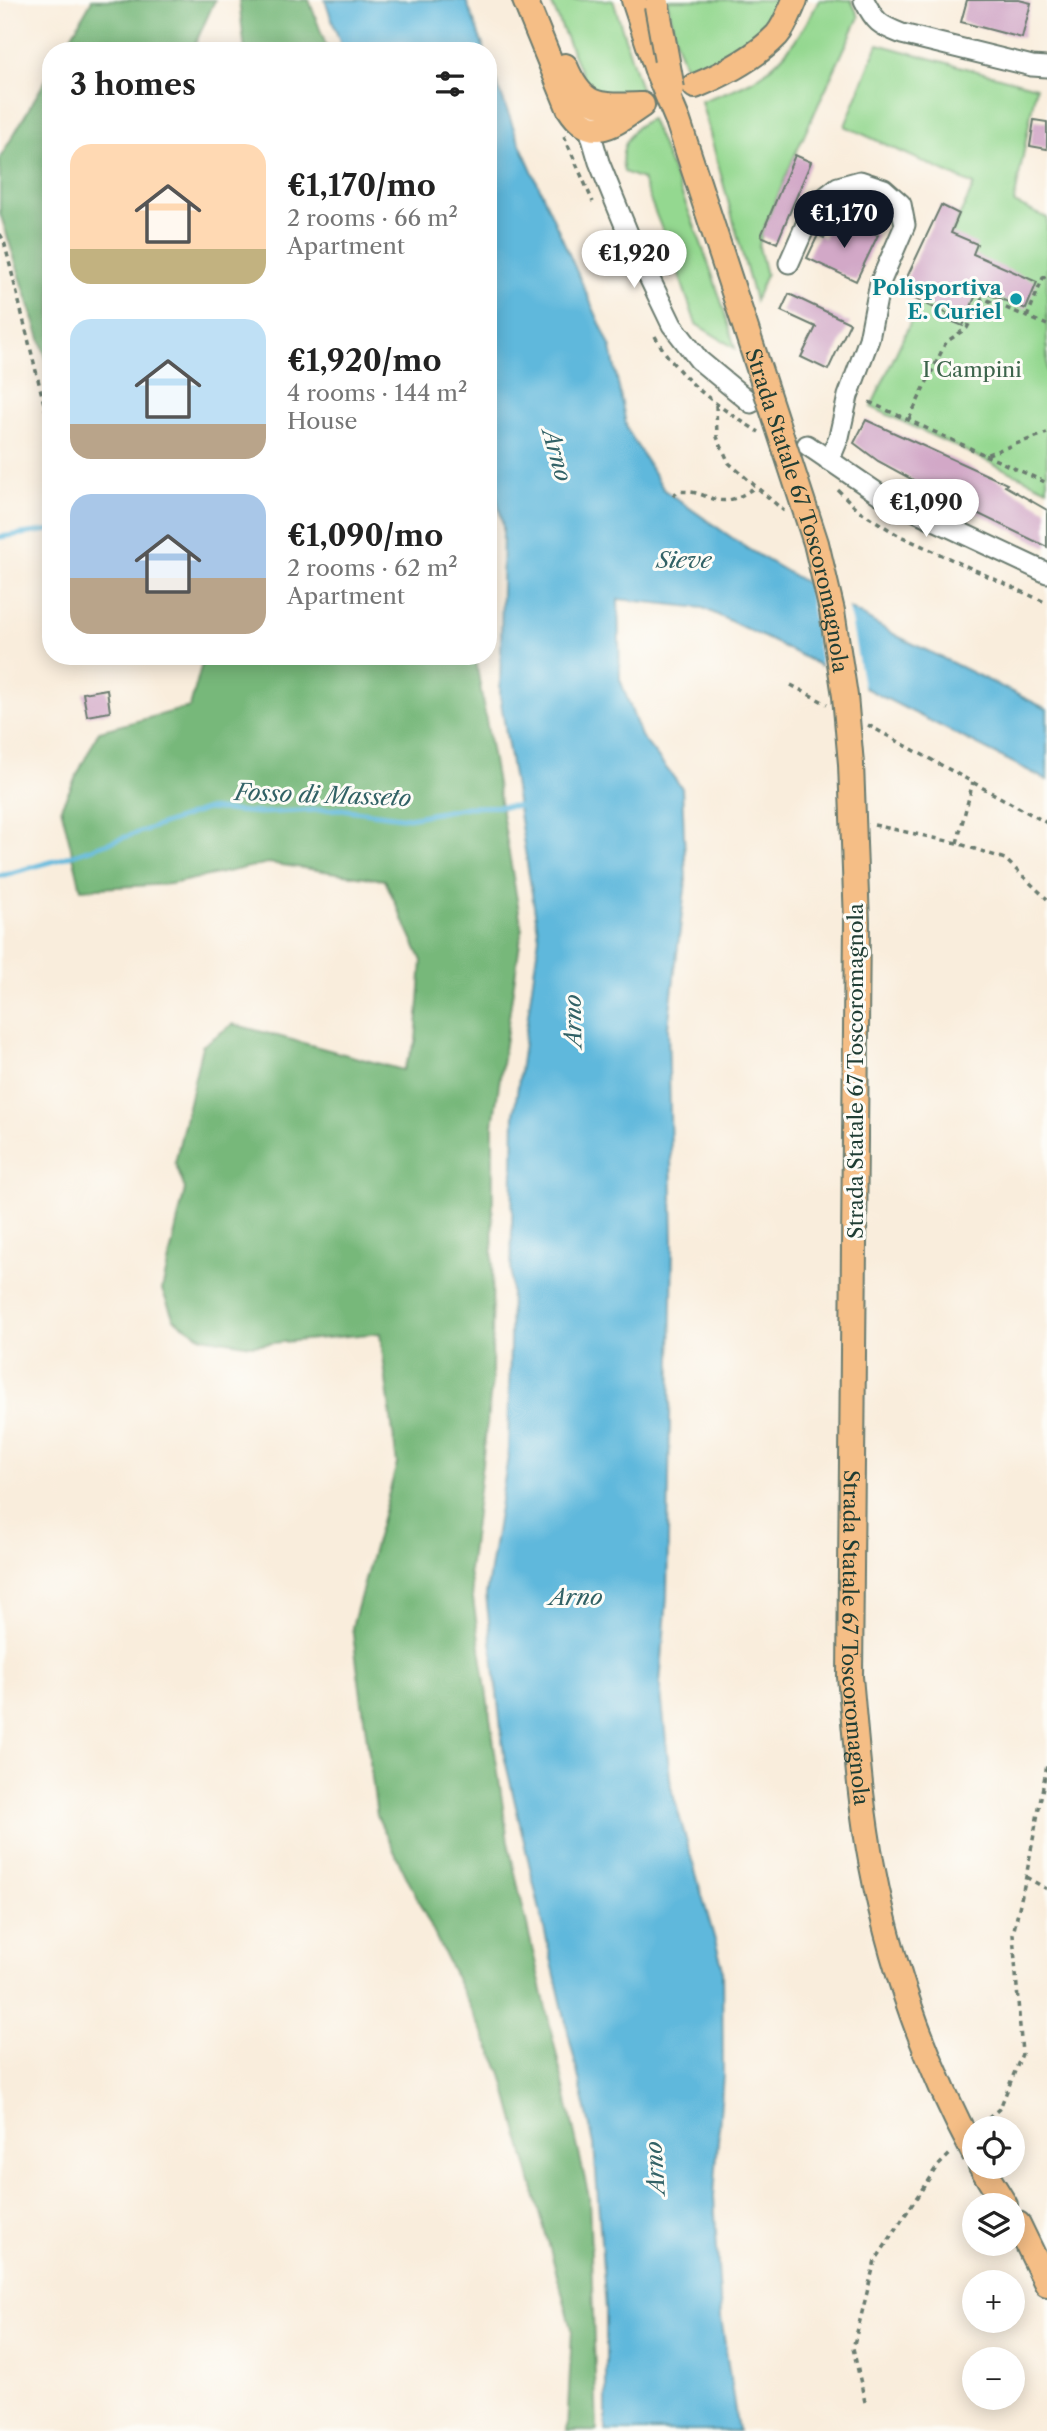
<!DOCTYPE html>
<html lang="en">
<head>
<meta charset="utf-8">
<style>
	:root { --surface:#fff; --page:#f2f2f2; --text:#222; --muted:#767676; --accent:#111827 }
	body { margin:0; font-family:"Libre Caslon Text",serif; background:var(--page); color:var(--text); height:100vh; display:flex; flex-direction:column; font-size:26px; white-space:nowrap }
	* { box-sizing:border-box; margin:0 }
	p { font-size:23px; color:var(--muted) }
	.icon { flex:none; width:38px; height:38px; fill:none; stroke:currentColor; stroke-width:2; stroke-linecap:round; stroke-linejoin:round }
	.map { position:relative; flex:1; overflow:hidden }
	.panel { position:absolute; left:42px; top:42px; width:455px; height:623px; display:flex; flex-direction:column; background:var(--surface); border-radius:28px; box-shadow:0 4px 18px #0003 }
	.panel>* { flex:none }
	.buttons { position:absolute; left:962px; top:2116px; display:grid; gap:14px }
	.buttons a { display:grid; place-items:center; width:63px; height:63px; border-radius:50%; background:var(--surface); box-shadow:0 4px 18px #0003; font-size:35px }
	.price { position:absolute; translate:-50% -60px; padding:0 16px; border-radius:24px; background:#fff; color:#222; font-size:23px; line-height:46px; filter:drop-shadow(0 2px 4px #0008) }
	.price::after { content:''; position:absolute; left:50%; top:42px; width:21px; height:16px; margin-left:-10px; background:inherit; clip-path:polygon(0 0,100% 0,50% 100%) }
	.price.selected { background:var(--accent); color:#fff }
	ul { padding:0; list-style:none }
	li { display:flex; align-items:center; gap:21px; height:175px; padding:0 28px }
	li span { display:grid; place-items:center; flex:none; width:196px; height:140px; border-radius:21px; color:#555 }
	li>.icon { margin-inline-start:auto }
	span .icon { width:84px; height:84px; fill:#fffc; stroke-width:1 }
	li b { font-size:30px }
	h2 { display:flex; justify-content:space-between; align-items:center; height:84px; padding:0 28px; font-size:30px }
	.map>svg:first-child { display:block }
	.green { fill:#94d890; stroke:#5a8a62; stroke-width:2 }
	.forest { fill:#77b87a; stroke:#4b7a57; stroke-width:2 }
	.water { fill:#5eb8dc; stroke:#3e7a88; stroke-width:2 }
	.pier { fill:#f9eddc }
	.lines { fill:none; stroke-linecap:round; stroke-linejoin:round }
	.stream { stroke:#5eb8dc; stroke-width:5 }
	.building { fill:#d2a8c7 }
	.minor-casing { stroke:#6b7b6f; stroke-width:23 }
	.major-casing { stroke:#6b7b6f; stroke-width:28 }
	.path { stroke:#6b7b6f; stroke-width:3.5; stroke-dasharray:5 5; stroke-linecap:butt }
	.minor { stroke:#fff; stroke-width:19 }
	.major { stroke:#f5be86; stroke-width:24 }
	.major-bridge-casing { stroke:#6b7b6f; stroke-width:28; stroke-linecap:butt }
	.major-bridge { stroke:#f5be86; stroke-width:24 }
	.culture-dot { fill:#0f9aa8; stroke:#fdfcf7; stroke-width:2.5 }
	.labels { text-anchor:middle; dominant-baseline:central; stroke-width:6; stroke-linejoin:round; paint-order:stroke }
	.culture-label { font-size:21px; font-weight:bold; fill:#0d838f; stroke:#fdfcf7; text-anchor:end }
	.park-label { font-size:21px; fill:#3c644b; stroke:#fdfcf7 }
	.street-label { font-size:21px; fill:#1f3d34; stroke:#fdfcf7 }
	.water-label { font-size:23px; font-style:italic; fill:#326266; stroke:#fdfcf7 }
</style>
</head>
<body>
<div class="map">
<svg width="1047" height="2431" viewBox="0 0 1047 2431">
	<rect width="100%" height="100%" fill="#fdfcf7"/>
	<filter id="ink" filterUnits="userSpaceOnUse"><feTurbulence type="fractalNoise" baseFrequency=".0143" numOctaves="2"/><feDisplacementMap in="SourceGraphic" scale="14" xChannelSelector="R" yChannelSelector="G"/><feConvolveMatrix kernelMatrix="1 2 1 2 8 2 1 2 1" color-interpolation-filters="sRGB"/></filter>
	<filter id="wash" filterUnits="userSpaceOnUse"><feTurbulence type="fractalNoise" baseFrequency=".00686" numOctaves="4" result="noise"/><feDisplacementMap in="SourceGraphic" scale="28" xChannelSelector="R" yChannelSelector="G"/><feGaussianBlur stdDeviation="1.57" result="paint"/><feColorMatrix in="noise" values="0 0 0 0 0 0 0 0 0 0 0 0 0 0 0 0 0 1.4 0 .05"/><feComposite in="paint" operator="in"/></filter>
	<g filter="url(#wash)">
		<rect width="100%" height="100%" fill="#f9eddc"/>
		<g class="green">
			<path d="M550 0H613L641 89 630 96H607L586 84Z"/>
			<path d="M667 0H783C769 40 726 62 688 74L676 42Z"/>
			<path d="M819 0H851L859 17 795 155 761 236 759 247 766 275 755 301 701 101C715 96 730 91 743 85 779 69 802 34 819 0Z"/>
			<path d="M878 44 1036 87 1014 203 1047 218V489L871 407 974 185 845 126Z"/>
			<path d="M651 119C682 194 714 269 735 348L696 324 674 260 642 179 624 172C618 150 630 126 651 119Z"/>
		</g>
		<g class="forest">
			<path d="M92 0H215L192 51H63Z"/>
			<path d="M239 0H309L328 51H245Z"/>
			<path d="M51 71V373L0 213V158Z"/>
			<path d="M204 656H475L522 929 493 1125 492 1381 469 1571 508 1842 589 2197 597 2431H567L572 2329 501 2071 377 1816 352 1627 397 1464 380 1333 251 1345 202 1337 174 1319 162 1290 185 1189 175 1163 202 1046 233 1024 403 1070 416 1041 422 961 385 880 268 863 171 884 81 889 61 807 99 731 190 707Z"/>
		</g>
		<g class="water">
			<path d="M325 0H466L485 51H343Z"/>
			<path d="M488 59 517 137 611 348 627 429 664 490 748 549 899 637 1047 709V780L778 644 703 608 618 599 620 679 641 736 682 788 686 881 668 1027 673 1241 667 1597 660 1684 671 1787 722 1965 723 2074 714 2196 721 2318 738 2431H606V2310L594 2144 504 1755 486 1595 508 1457 514 1114 539 937 500 696 503 528 488 450Z"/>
		</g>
		<path class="pier" d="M807 579 848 603 864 691 822 670Z"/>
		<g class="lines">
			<g class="stream">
				<path d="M0 537 51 530"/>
				<path d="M0 876 58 860 207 809 260 813 340 809 409 818 467 807 523 806"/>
			</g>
		</g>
		<g id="blocks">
			<g class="building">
				<path d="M967 0H1019L1031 3 1022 38 961 22Z"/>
				<path d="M1034 120 1047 122V149L1030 146Z"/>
				<path d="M795 155 811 162 777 243 761 236Z"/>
				<path d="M941 205 959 214 951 233 977 244 973 254 1037 282 1026 309 978 290 963 326 946 319 948 314 900 292Z"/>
				<path d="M830 224 851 234 855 224 878 235 856 281 807 258 818 235 824 238Z"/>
				<path d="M789 294 850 323 828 370 801 357 816 327 781 311Z"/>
				<path d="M866 420 1007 484 1005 486 1047 510V547L946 498 878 461 854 443Z"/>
				<path d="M107 689 110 712 87 716 83 693Z"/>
			</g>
		</g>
	</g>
	<g filter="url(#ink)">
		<use href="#blocks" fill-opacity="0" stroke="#6b7b6f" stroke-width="2"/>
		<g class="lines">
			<defs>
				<g id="minor">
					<path d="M864 0C875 22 879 25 902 34L1032 66 1047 67"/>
					<path d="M592 116 589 128 599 162 630 238 672 325 699 360 751 403"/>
					<path d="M789 263 814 206 838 187 860 181 884 189 901 204 905 225 880 283 869 339 848 396 839 437 829 461"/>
					<path d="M807 445 879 494 1047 573"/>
				</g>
				<g id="major">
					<path d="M525 0 569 108C592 145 615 123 642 105"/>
					<path d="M634 0 658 73"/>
					<path d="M565 66C583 109 598 106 641 105"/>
					<path d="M695 86C724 74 755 58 777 35 785 26 790 11 795 0"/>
					<path d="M981 2166 1005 2205"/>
					<path d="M1018 2224 1047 2284"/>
				</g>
			</defs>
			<use href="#minor" class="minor-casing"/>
			<use href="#major" class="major-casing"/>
			<g class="path">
				<path d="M564 136 593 202"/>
				<path d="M0 234 4 241 51 432"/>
				<path d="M1027 317 1043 278 1047 276"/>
				<path d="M655 336C677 378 719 408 759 432"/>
				<path d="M869 402 985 455 1047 433"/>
				<path d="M716 405 717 437 729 463 784 511"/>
				<path d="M909 419 946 342 967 328 982 298 1047 325"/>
				<path d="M985 455 1047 483"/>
				<path d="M838 490 858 510 898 535 1047 603"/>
				<path d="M673 496 677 492C711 487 713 517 755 487"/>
				<path d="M791 685 827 704"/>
				<path d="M868 725 1047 823"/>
				<path d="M874 825 957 843 1005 859 1047 899"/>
				<path d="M957 843 973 782"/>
				<path d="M1026 1877 1047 1889"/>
				<path d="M981 2125 1000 2108 1022 2054 1013 1934 1026 1877 1047 1765"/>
				<path d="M865 2402 853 2348 875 2261 936 2168 950 2154"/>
			</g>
			<use href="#minor" class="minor"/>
			<use href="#major" class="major"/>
			<defs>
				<g id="major-bridge">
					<path d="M657 6 672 89"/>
					<path id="s1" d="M658 73 678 121 816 543 832 611 845 696 851 764 857 922 850 1677C856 1740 860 1804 872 1866 891 1966 927 2066 975 2155"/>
				</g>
			</defs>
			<use href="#major-bridge" class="major-bridge-casing"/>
			<use href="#major-bridge" class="major-bridge"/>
		</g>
	</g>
	<circle class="culture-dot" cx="1016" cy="299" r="7"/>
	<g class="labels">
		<g class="culture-label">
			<text x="1002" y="287">Polisportiva<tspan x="1002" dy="24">E. Curiel</tspan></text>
		</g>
		<g class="park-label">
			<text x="972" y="369">I Campini</text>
		</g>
		<g class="street-label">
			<text stroke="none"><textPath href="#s1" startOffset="460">Strada Statale 67 Toscoromagnola</textPath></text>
			<text transform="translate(855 1071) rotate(-90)">Strada Statale 67 Toscoromagnola</text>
			<text stroke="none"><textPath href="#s1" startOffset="1594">Strada Statale 67 Toscoromagnola</textPath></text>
		</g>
		<g class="water-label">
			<text transform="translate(557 455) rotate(74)">Arno</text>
			<text x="684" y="560">Sieve</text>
			<text transform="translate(323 795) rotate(2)">Fosso di Masseto</text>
			<text transform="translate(573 1021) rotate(-91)">Arno</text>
			<text x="576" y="1597">Arno</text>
			<text transform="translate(655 2168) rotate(-94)">Arno</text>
		</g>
	</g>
</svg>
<div class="buttons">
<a><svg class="icon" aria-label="locate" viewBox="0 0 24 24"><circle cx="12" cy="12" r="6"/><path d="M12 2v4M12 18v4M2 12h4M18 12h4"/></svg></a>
<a><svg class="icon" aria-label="layers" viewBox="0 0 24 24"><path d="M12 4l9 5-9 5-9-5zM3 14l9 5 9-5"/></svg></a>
<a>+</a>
<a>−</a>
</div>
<b class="price selected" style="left:844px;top:250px">€1,170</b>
<b class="price" style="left:634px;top:290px">€1,920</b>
<b class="price" style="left:926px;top:539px">€1,090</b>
<section class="panel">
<h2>3 homes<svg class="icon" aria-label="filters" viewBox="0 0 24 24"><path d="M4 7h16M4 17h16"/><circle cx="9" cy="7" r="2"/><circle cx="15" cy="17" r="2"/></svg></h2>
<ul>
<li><span style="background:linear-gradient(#ffd9b3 75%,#c2b280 0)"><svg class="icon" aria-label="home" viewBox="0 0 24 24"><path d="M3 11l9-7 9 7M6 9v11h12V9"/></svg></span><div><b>€1,170/mo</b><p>2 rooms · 66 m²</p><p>Apartment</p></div></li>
<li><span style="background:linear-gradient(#bfe0f5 75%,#b9a48a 0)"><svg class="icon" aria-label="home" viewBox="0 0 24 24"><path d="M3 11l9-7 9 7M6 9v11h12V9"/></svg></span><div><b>€1,920/mo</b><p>4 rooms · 144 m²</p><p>House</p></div></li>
<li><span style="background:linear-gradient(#a9c7e8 60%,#b9a48a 0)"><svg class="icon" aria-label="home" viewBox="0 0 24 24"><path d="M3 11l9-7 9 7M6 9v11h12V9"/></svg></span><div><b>€1,090/mo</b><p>2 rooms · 62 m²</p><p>Apartment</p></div></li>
</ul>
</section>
</div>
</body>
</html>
